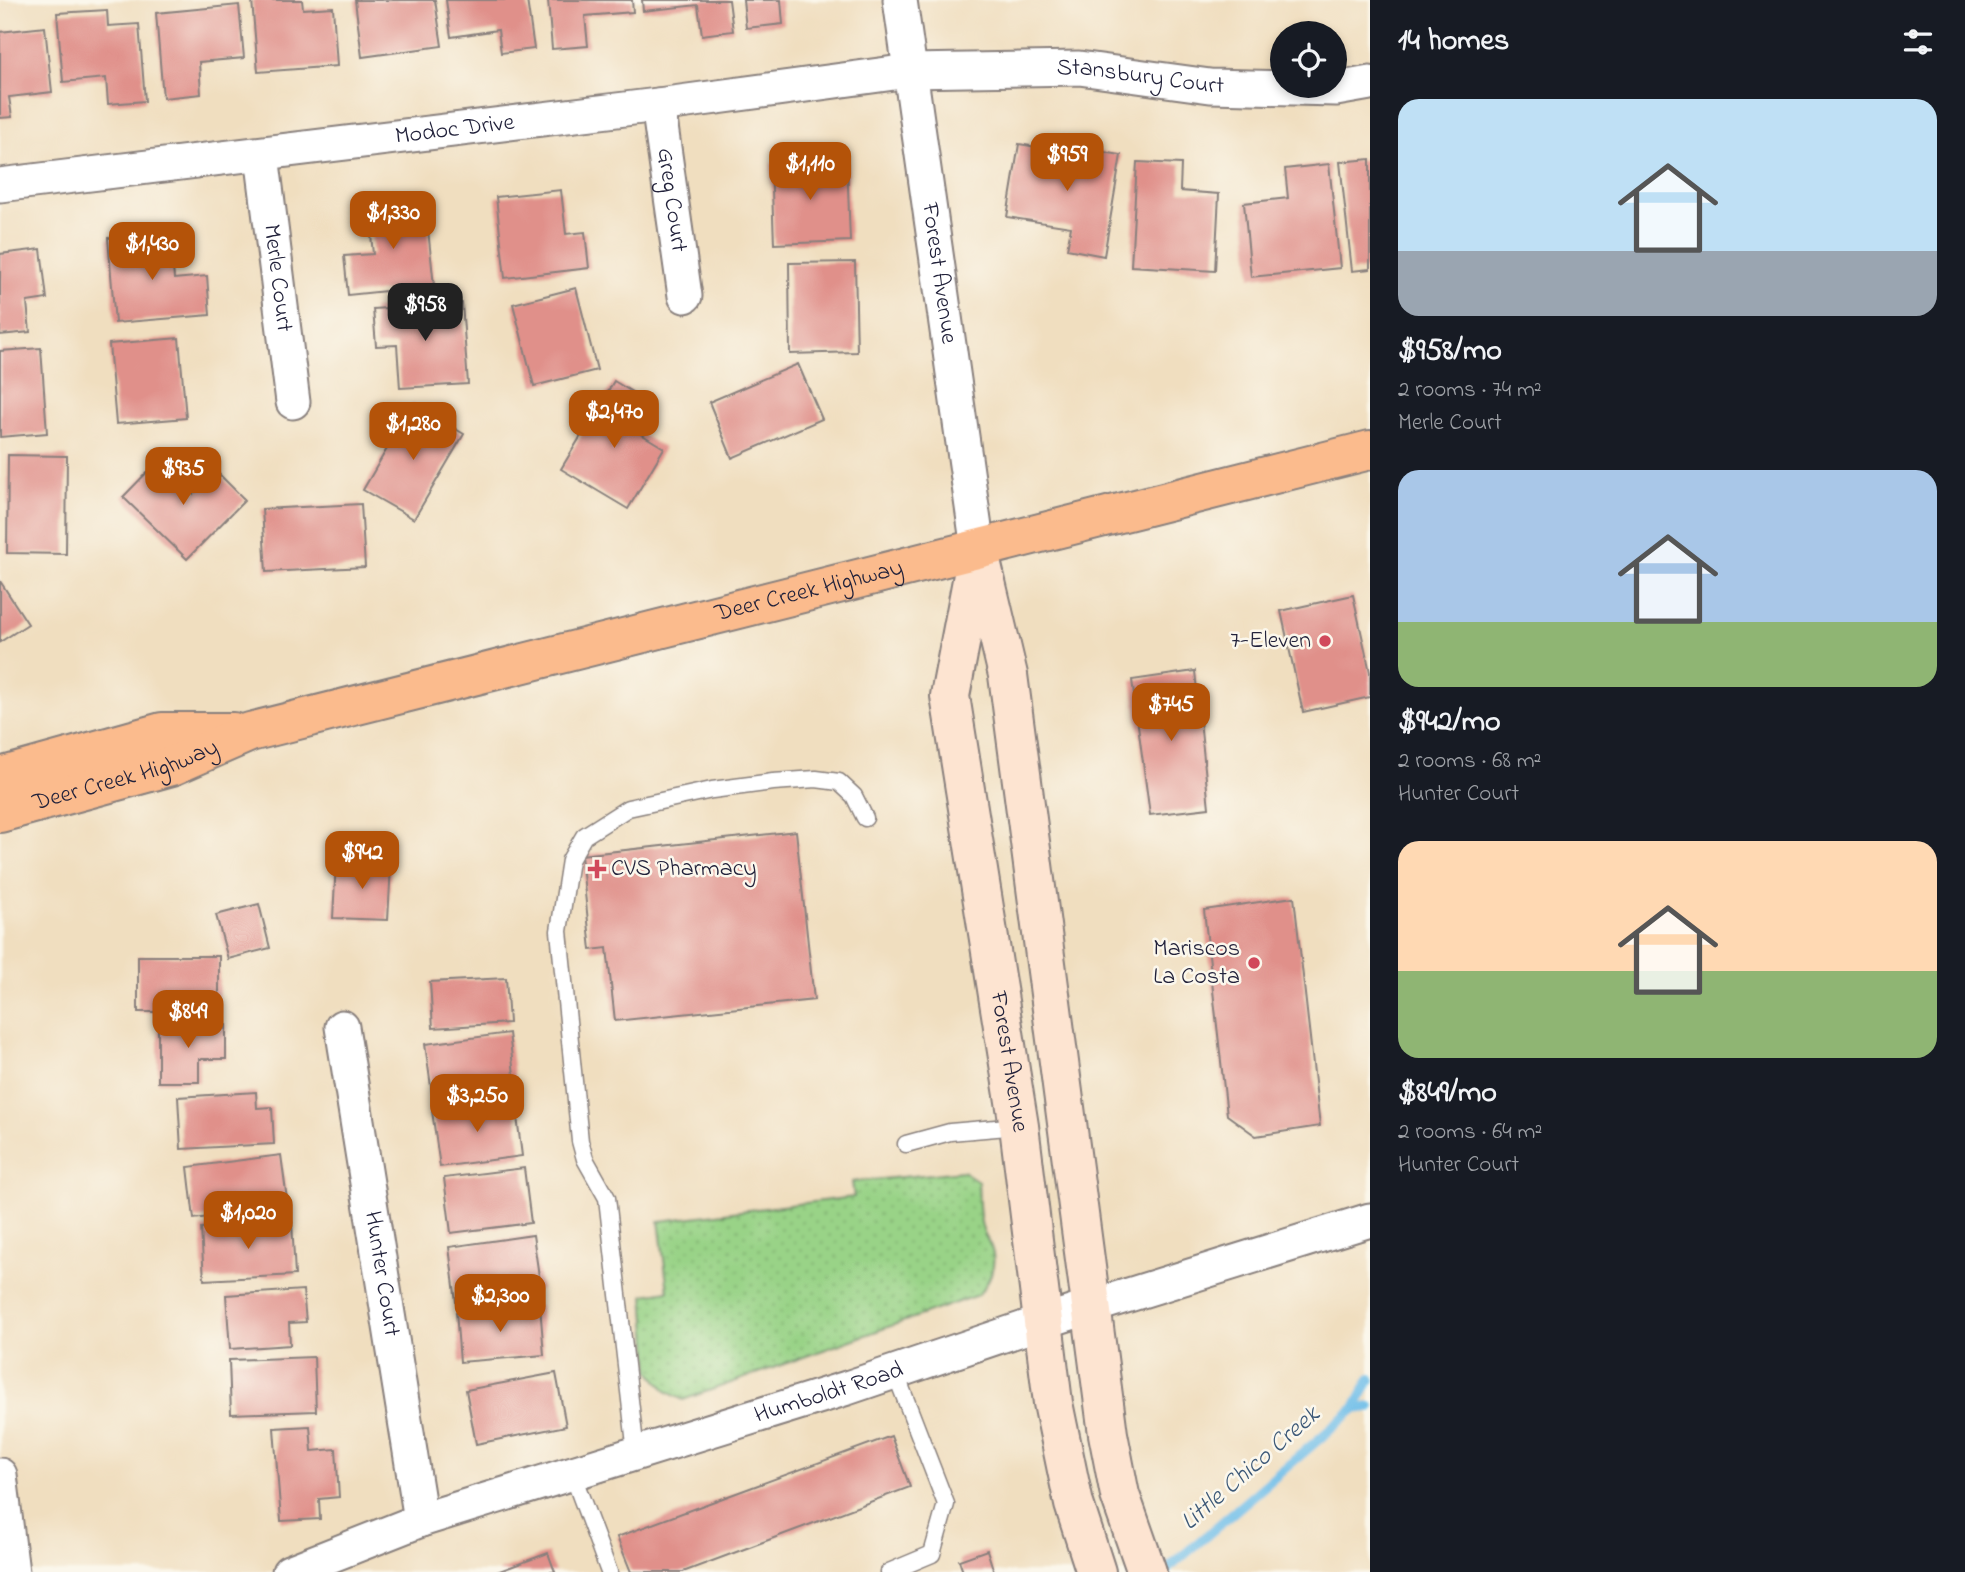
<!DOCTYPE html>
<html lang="en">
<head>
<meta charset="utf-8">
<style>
	:root { --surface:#171b24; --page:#242831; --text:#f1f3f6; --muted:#9ea1a6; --accent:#b45309 }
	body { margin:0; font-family:"Indie Flower",sans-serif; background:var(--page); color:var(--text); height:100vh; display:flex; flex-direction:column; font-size:26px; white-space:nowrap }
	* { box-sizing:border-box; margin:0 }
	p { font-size:23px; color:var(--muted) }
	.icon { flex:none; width:38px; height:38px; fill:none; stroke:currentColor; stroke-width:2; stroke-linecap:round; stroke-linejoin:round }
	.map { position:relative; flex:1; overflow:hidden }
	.side { display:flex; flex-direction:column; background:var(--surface); width:595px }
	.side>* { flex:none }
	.fabs { position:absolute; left:1270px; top:21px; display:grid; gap:14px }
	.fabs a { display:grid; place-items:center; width:77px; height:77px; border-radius:50%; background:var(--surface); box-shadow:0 4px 10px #0003; font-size:35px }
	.price { position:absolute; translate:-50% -60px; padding:0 16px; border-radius:14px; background:var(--accent); color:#fff; font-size:23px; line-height:46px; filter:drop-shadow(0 2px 4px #0008) }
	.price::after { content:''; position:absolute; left:50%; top:42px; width:21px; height:16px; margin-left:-10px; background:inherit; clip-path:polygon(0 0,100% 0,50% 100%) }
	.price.selected { background:#222; color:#fff }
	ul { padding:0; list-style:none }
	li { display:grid; align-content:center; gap:14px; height:371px; padding:0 28px }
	li span { display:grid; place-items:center; height:217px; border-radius:21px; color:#555 }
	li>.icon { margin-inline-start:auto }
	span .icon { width:126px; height:126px; fill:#fffc; stroke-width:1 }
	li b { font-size:30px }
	h2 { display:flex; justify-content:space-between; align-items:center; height:84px; padding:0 28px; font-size:30px }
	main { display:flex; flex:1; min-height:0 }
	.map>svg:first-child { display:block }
	.grass { fill:url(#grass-dots); stroke:#5e7a61; stroke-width:2 }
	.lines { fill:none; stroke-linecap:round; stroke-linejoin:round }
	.stream { stroke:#6ebee9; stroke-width:10 }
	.building { fill:#e0908a }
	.lane-casing { stroke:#89807d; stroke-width:19 }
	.street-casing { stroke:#89807d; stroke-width:37 }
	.secondary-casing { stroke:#89807d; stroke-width:42 }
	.primary-casing { stroke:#89807d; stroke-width:42 }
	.lane { stroke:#fff; stroke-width:16 }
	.street { stroke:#fff; stroke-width:33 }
	.secondary { stroke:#fde4d1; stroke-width:38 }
	.primary { stroke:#fbbb8d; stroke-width:38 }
	.poi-dot { fill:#d1495b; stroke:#fbf7ec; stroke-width:2.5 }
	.labels { text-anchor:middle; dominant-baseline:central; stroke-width:5; stroke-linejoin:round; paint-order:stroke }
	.street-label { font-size:24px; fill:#22223b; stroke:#fbf7ec }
	.poi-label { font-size:24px; fill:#22223b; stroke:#fbf7ec; text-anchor:end }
	.water-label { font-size:26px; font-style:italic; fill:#3d5978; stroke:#fbf7ec }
</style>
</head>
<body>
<main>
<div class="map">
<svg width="1370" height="1572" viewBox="0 0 1370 1572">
	<defs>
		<pattern id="grass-dots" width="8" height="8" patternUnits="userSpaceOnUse" patternTransform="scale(1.75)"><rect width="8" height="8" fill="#99d387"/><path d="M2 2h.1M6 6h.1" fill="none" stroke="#84b575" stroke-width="1.8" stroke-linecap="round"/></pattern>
	</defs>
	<rect width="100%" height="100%" fill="#fbf7ec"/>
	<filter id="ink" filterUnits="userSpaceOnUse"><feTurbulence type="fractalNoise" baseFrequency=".0143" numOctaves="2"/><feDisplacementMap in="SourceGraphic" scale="14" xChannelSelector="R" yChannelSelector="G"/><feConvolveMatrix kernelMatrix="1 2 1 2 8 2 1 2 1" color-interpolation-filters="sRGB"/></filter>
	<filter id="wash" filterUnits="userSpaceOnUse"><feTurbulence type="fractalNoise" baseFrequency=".00686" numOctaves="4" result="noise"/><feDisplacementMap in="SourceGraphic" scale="28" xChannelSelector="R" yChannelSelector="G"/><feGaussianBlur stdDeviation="1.57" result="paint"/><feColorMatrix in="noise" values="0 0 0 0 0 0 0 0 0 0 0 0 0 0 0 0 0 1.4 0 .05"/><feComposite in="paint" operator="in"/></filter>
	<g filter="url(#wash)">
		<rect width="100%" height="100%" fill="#f0debf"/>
		<path class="grass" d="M963 1171 978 1181C979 1196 978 1216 983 1230 985 1237 990 1243 992 1250 997 1266 989 1283 978 1295L683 1400 666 1391 650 1371 644 1295 668 1291 659 1221 854 1197 852 1182Z"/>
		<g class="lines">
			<g class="stream">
				<path d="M1354 1409 1370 1379"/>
				<path d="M1164 1572 1354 1409 1370 1407"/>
			</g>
		</g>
		<g id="blocks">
			<g class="building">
				<path d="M252 0H302L303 9 333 7 337 66 258 72Z"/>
				<path d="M355 0H435L442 46 362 57Z"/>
				<path d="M446 0H527L534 49 501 53 498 30 451 37Z"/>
				<path d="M548 0H632L633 12 585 16 588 46 552 49Z"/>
				<path d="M642 0H729L733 31 702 35 698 5 643 11Z"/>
				<path d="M743 0H781L783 24 746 28Z"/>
				<path d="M239 5 244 58 199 62 201 94 163 98 156 13Z"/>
				<path d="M107 10 108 26 139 24 145 101 108 104 106 78 63 82 57 13Z"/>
				<path d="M45 27 52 92 9 97 12 117 0 118V32Z"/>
				<path d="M1019 144 1090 156 1091 150 1121 155 1104 256 1067 249 1071 227 1007 217Z"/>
				<path d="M1370 159V269L1352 271 1340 162Z"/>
				<path d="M847 161 850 241 774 244 771 163Z"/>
				<path d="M1137 162 1181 164 1180 191 1219 194 1215 271 1131 266Z"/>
				<path d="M1329 164 1340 268 1251 277 1244 203 1288 198 1285 169Z"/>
				<path d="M561 190 566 234 585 232 589 268 505 278 496 197Z"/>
				<path d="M425 201 434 286 348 295 344 256 373 254 368 206Z"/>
				<path d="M170 233 174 279 207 276 210 315 115 323 108 238Z"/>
				<path d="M41 249 47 299 27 302 30 332 0 335V254Z"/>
				<path d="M855 262 857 352 790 354 789 263Z"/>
				<path d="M576 288 597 370 534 386 513 304Z"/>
				<path d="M462 303 468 384 400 388 397 345 376 346 373 309Z"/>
				<path d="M179 338 186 418 116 424 109 344Z"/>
				<path d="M41 348 47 433 0 437V351Z"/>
				<path d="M798 364 822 419 732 458 709 402Z"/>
				<path d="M614 381 642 398 626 425 664 448 628 509 561 469Z"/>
				<path d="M413 404 464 434 414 519 363 490Z"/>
				<path d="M8 455 67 456 66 554 7 553Z"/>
				<path d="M158 461 193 494 216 471 245 500 187 559 123 497Z"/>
				<path d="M361 504 365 567 266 572 262 509Z"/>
				<path d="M0 581 28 624 0 642Z"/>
				<path d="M1353 595 1370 672V697L1303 712 1281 611Z"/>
				<path d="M1195 671 1209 808 1150 815 1132 680Z"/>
				<path d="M796 831 814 1000 615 1021 607 948 591 950 581 855Z"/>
				<path d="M336 862 391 865 388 920 333 918Z"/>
				<path d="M1294 897 1320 1126 1256 1136 1227 1115 1204 910Z"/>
				<path d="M259 904 270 948 228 959 216 915Z"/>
				<rect x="138" y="956" width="81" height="56"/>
				<path d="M506 978 509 1023 433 1028 430 982Z"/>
				<path d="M158 1025H226V1059H199V1082H158Z"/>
				<path d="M509 1033 516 1091 433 1101 425 1044Z"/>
				<path d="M256 1092 257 1108 272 1107 274 1144 181 1149 178 1097Z"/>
				<path d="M515 1101 522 1156 440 1167 432 1111Z"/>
				<path d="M281 1155 288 1207 194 1219 188 1167Z"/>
				<path d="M524 1168 531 1223 451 1233 444 1178Z"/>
				<path d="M292 1222 295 1275 204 1280 201 1228Z"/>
				<path d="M533 1235 541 1290 456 1302 449 1247Z"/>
				<path d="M303 1290 306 1322 289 1323 290 1345 230 1349 226 1295Z"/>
				<path d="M540 1305 544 1355 460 1362 456 1312Z"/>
				<path d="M314 1357 316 1411 231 1414 229 1360Z"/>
				<path d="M556 1373 566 1426 476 1444 466 1390Z"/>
				<path d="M310 1426 312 1451 336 1449 339 1497 319 1499 320 1519 281 1521 274 1428Z"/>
				<path d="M891 1436 910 1487 683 1572H631L617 1537Z"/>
				<path d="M987 1550 994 1572H963L959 1560Z"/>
				<path d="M548 1553 555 1572H497Z"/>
			</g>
		</g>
	</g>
	<g filter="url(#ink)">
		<use href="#blocks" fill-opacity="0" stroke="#89807d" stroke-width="2"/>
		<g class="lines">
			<defs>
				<g id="lane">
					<path d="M906 1144 950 1132 1019 1126"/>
					<path d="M636 1453 607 1198 585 1159 580 1141 559 931 570 860 584 836 628 808 712 790 773 782 816 779 839 782 854 796 865 818"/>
					<path d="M572 1473 609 1572"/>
					<path d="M889 1572 932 1554 946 1504 895 1372"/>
				</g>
				<g id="street">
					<path id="s1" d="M900 0 978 549"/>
					<path id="s2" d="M658 105 685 296"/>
					<path id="s3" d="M262 155 293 402"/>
					<path id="s4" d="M0 185 658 105 909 71 1079 68 1210 86 1336 89 1370 83"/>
					<path id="s5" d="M342 1027 421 1520"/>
					<path d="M0 1475 12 1572"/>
					<path id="s6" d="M289 1572 421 1520 847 1388 1042 1322 1370 1220"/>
				</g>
				<g id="secondary">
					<path id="s7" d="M978 549 950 696 1019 1126 1053 1403 1074 1504 1096 1572"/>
					<path d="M981 561 1008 675 1108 1434 1120 1495 1147 1572"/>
				</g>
				<g id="primary">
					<path d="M0 777 162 732H233"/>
					<path id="s8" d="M0 813 172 766 250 732 1370 450"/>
				</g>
			</defs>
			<use href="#lane" class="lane-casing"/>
			<use href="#street" class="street-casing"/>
			<use href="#secondary" class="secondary-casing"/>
			<use href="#primary" class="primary-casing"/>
			<use href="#lane" class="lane"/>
			<use href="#street" class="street"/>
			<use href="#secondary" class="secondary"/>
			<use href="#primary" class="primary"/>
		</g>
	</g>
	<g class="poi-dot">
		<circle cx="1325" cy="641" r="7"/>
		<path d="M593.5 858.5h7v7h7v7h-7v7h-7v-7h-7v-7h7z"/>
		<circle cx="1254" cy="963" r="7"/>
	</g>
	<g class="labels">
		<g class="street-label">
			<text stroke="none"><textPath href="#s4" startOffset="1148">Stansbury Court</textPath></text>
			<text stroke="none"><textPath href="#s4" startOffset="458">Modoc Drive</textPath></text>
			<text stroke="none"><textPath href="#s2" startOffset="96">Greg Court</textPath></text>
			<text stroke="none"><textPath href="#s1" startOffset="276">Forest Avenue</textPath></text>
			<text stroke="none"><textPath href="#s3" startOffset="124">Merle Court</textPath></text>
			<text stroke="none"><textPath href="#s8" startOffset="840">Deer Creek Highway</textPath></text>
			<text stroke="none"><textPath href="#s8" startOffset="131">Deer Creek Highway</textPath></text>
			<text stroke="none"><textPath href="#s7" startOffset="520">Forest Avenue</textPath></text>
			<text stroke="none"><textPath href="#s5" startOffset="250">Hunter Court</textPath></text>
			<text stroke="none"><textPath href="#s6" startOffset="569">Humboldt Road</textPath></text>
		</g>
		<g class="poi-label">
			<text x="1311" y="641">7-Eleven</text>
			<text x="611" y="869" text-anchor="start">CVS Pharmacy</text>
			<text x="1240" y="949">Mariscos<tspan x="1240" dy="28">La Costa</tspan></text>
		</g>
		<g class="water-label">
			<text transform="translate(1251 1469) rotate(-41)">Little Chico Creek</text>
		</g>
	</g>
</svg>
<div class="fabs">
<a><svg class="icon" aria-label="locate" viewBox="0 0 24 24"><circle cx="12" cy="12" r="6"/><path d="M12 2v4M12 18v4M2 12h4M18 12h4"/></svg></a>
</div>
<b class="price" style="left:1067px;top:193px">$959</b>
<b class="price" style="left:810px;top:202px">$1,110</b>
<b class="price" style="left:393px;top:251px">$1,330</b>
<b class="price" style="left:152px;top:282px">$1,430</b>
<b class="price selected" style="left:425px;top:343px">$958</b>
<b class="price" style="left:614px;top:450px">$2,470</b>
<b class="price" style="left:413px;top:462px">$1,280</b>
<b class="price" style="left:183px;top:507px">$935</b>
<b class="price" style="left:1171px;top:743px">$745</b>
<b class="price" style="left:362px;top:891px">$942</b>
<b class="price" style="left:188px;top:1050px">$849</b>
<b class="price" style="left:477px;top:1134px">$3,250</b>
<b class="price" style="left:248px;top:1251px">$1,020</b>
<b class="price" style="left:500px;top:1334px">$2,300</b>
</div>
<section class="side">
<h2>14 homes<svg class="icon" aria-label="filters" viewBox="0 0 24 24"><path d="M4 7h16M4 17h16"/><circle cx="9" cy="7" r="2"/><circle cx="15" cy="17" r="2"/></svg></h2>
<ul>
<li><span style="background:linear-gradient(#bfe0f5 70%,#9aa5b1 0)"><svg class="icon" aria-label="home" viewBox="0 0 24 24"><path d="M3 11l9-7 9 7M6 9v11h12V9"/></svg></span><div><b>$958/mo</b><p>2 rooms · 74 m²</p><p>Merle Court</p></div></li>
<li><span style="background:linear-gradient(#a9c7e8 70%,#8fb573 0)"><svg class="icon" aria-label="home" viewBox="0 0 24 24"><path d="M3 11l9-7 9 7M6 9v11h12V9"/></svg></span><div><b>$942/mo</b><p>2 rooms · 68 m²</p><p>Hunter Court</p></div></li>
<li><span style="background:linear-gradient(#ffd9b3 60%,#8fb573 0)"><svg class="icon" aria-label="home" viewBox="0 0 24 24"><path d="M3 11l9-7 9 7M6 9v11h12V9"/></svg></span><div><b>$849/mo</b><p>2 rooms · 64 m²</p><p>Hunter Court</p></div></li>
</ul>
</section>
</main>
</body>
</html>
